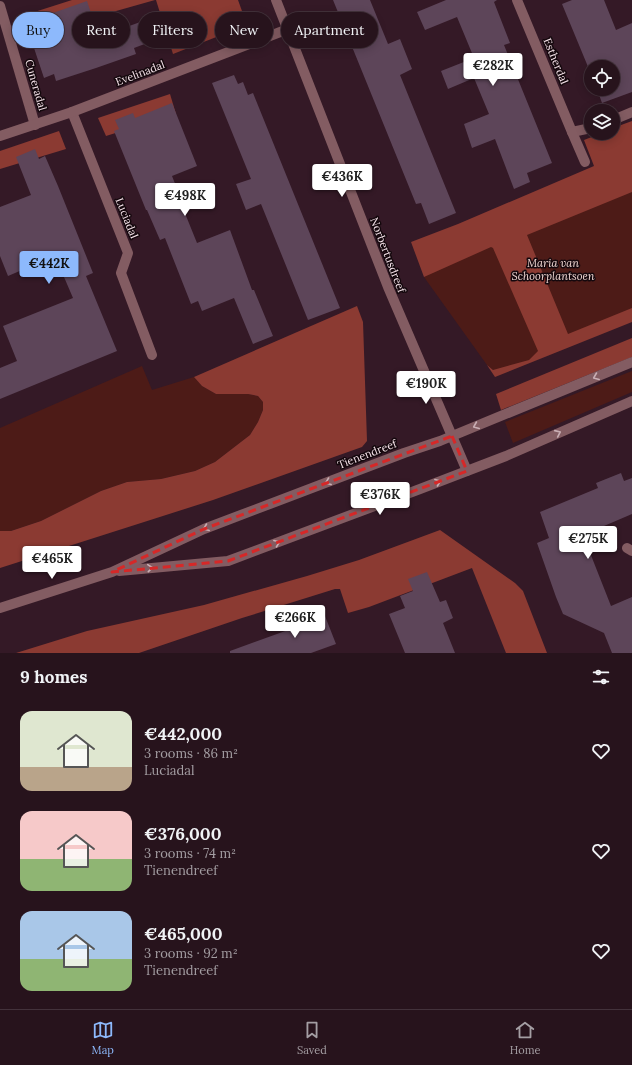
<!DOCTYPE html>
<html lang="en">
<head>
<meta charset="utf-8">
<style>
	:root { --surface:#27131c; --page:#2f1c25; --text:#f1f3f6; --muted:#a49ea3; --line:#43323b; --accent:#8db9fc }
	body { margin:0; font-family:Lora,serif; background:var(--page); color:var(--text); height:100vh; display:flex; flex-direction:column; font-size:15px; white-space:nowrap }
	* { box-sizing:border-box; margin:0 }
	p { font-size:13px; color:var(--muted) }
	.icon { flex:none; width:22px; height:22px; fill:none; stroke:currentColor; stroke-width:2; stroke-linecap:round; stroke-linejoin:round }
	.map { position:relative; height:653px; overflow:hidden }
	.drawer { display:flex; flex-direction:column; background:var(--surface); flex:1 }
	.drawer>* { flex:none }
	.top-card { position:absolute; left:12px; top:12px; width:400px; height:36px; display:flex; gap:8px }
	.buttons { position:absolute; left:584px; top:60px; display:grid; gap:8px }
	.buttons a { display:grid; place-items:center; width:36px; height:36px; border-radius:50%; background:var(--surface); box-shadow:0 2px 10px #0003,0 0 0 1px var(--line); font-size:20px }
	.price { position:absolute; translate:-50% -34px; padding:0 9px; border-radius:4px; background:#fff; color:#222; font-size:13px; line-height:26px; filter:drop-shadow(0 1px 2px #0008) }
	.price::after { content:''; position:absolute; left:50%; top:24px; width:12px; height:9px; margin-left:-6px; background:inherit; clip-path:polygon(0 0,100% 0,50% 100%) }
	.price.active { background:var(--accent); color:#111 }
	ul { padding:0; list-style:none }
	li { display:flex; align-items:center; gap:12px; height:100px; padding:0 20px }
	li span { display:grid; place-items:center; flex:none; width:112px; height:80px; border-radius:12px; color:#555 }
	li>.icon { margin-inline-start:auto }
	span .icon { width:48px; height:48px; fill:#fffc; stroke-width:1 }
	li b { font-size:17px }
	h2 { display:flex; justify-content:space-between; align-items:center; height:48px; padding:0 20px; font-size:17px }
	.tag { padding:0 14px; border-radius:18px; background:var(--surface); box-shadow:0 2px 10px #0003,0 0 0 1px var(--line); font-size:14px; line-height:36px }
	.tag.active { background:var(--accent); color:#111 }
	.menu { display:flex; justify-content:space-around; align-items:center; height:56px; border-top:1px solid var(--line); background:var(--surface); font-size:11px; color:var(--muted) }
	.menu a { display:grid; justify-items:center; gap:2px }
	.menu .active { color:var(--accent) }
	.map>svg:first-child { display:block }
	.green { fill:#4d1b17 }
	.forest { fill:#8b3a32 }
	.building { fill:#5d4559 }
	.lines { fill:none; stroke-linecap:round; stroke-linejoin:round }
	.minor { stroke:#835c62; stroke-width:10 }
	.oneway { stroke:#c9aeb4 }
	.marked { fill:none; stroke:#d62828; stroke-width:3; stroke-dasharray:8 5; stroke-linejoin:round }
	.labels { text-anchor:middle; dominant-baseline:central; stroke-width:3; stroke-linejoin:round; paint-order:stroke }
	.street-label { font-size:11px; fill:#f7e4eb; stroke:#14080d }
	.park-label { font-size:11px; font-style:italic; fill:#f1d8d4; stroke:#14080d }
</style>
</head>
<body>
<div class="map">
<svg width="632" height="653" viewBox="0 0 632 653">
	<rect width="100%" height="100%" fill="#341926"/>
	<g class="green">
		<path d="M632 124V319L496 374 493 370 487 365 424 277 597 170 613 133Z"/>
		<path d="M142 366 152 390 194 377 202 386 216 394H248L258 396 263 402V410L258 422 250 435 215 462 195 471 161 479 127 482 101 491 41 521 11 531H0V428Z"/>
		<path d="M632 371V392L513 443 505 422Z"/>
	</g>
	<g class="forest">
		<path d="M72 0H155L49 30 32 38 25 15Z"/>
		<path d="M156 0H238L247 25 173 54Z"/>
		<path d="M170 94 176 114 106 136 98 118Z"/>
		<path d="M632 121V192L527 235 568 334 632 308V322L495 377 487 365 493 370 529 360 538 351 493 248 491 247 424 277 411 242 458 224 594 166 584 140 602 133H613V128Z"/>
		<path d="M59 131 66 149 0 169V151Z"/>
		<path d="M357 306 363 322 367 441 362 447 213 500 0 568V531H11L41 521 101 491 127 482 161 479 195 471 215 462 250 435 258 422 263 410V402L258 396 248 394H216L202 386 194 377Z"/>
		<path d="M632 338V357L501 410 496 394Z"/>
		<path d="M440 530 515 583 523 591 547 653H506L472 568 369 607 348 613 340 589H335L242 618 139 653H16L87 631 204 605 307 576 359 560Z"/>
	</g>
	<g class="building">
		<path d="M333 0H370L388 44 400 39 412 69 400 75 456 213 429 224 421 203 416 204Z"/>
		<path d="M446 0H497L494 2 510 43 504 45 552 163 527 173 530 182 514 189 495 139 472 148 464 124 489 114 474 78 448 89 441 71 474 58 457 17 425 30 417 12Z"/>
		<path d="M572 0H604L616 30 632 23V92L602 103 597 89H613V67H591V74L562 4Z"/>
		<path d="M87 1 99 37 143 21 150 42 134 48 136 54 96 68 56 81 54 74 44 78 33 45 56 38 47 15Z"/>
		<path d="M234 75 238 84 243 82 248 95 253 93 340 308 308 320 261 204 246 210 236 184 251 179 212 83Z"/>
		<path d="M172 103 197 166 172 176 180 196H178L197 243 230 230 252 290H254L273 336 253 344 234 298 202 311 198 301 191 304 165 238 160 240 147 210H146L114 131 119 129 115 120 133 113 135 118Z"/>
		<path d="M35 149 39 159 45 156 58 186 93 273 86 276 117 351 0 399V368L17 361 3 326 73 298 55 256 8 276 0 256V207L31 195 16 157Z"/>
		<path d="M621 473 624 481 632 478V514L583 535 611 606 632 597V653H612L604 633 563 614 556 597 537 543 549 538 540 512 598 488 596 483Z"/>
		<path d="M427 572 440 602 446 600 453 618 443 623 455 653H405L389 614 405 608 400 596 413 591 408 579Z"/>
		<path d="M304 616 306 623 325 616 336 644 311 653H230V651L288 630 285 623Z"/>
	</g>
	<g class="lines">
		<g class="minor">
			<path d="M276 0 388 287 467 471"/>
			<path d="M517 0 572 132 591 128"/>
			<path d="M0 6 35 125"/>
			<path d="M72 112 128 253 121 273 152 355"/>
			<path d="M613 120 632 112"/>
			<path d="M572 132 585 162"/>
			<path d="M0 136 72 112 288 29"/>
			<path d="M627 548 632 551"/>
			<path d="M119 571 228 561 420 489 506 456 632 401"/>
			<path d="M0 608 112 572 204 529 404 453 440 441 632 362"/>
		</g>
	</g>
	<defs><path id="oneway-chevron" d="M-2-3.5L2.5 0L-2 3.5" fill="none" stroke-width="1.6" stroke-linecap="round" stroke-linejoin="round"/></defs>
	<g class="oneway">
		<use href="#oneway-chevron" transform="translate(596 377) rotate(158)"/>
		<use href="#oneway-chevron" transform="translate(476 426) rotate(157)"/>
		<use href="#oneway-chevron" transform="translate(558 433) rotate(-24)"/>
		<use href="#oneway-chevron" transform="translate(328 482) rotate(159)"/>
		<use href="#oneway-chevron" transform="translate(438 482) rotate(-21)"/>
		<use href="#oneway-chevron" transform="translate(206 528) rotate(158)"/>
		<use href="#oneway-chevron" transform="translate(277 543) rotate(-21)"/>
		<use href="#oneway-chevron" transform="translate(150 568) rotate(-5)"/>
	</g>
	<path class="marked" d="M452 436 467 471 228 561 112 572 204 529Z"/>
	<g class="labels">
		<g class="street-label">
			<text transform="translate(556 61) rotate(68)">Estherdal</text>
			<text transform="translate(140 73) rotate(-21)">Evelinadal</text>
			<text transform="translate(36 85) rotate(74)">Cuneradal</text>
			<text transform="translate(127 218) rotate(68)">Luciadal</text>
			<text transform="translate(388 255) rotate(69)">Norbertusdreef</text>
			<text transform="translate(367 454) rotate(-21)">Tienendreef</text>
		</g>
		<g class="park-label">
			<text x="553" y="263">Maria van<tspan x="553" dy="13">Schoorplantsoen</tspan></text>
		</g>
	</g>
</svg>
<div class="buttons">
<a><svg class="icon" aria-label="locate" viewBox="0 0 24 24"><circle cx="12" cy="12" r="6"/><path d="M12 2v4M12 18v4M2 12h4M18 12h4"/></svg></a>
<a><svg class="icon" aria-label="layers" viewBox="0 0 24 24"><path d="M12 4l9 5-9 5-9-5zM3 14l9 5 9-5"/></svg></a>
</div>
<b class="price" style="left:493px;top:87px">€282K</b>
<b class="price" style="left:342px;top:198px">€436K</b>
<b class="price" style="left:185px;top:217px">€498K</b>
<b class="price active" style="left:49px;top:285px">€442K</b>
<b class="price" style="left:426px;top:405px">€190K</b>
<b class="price" style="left:380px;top:516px">€376K</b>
<b class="price" style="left:588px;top:560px">€275K</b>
<b class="price" style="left:52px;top:580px">€465K</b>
<b class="price" style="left:295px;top:639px">€266K</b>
<div class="top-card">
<a class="tag active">Buy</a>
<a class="tag">Rent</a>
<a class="tag">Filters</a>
<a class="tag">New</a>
<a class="tag">Apartment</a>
</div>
</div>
<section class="drawer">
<h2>9 homes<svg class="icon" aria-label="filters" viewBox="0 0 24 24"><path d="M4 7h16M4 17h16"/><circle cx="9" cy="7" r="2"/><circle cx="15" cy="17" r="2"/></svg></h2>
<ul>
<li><span style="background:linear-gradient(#dfe7d0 70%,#b9a48a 0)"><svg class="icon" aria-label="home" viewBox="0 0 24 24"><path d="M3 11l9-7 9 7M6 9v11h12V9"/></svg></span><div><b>€442,000</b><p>3 rooms · 86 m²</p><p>Luciadal</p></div><svg class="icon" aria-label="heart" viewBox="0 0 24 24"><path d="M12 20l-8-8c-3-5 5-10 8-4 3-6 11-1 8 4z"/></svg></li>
<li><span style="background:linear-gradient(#f6c9c9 60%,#8fb573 0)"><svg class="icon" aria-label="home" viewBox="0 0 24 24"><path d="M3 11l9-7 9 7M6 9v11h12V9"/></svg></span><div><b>€376,000</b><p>3 rooms · 74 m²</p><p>Tienendreef</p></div><svg class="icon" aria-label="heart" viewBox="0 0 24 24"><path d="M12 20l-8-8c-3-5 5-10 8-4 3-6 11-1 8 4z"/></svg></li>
<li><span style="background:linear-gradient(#a9c7e8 60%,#8fb573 0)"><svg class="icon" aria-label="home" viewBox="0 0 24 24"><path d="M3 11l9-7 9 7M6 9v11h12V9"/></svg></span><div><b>€465,000</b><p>3 rooms · 92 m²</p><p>Tienendreef</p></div><svg class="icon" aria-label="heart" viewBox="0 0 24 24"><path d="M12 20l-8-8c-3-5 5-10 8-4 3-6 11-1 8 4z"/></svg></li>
</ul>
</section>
<nav class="menu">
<a class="active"><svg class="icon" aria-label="map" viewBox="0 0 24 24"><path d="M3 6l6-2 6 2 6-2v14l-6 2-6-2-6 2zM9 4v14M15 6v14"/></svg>Map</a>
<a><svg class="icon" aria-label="saved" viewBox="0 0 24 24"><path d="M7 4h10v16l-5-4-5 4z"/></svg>Saved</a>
<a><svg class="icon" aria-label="home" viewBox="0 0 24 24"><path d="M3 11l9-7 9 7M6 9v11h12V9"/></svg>Home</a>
</nav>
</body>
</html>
